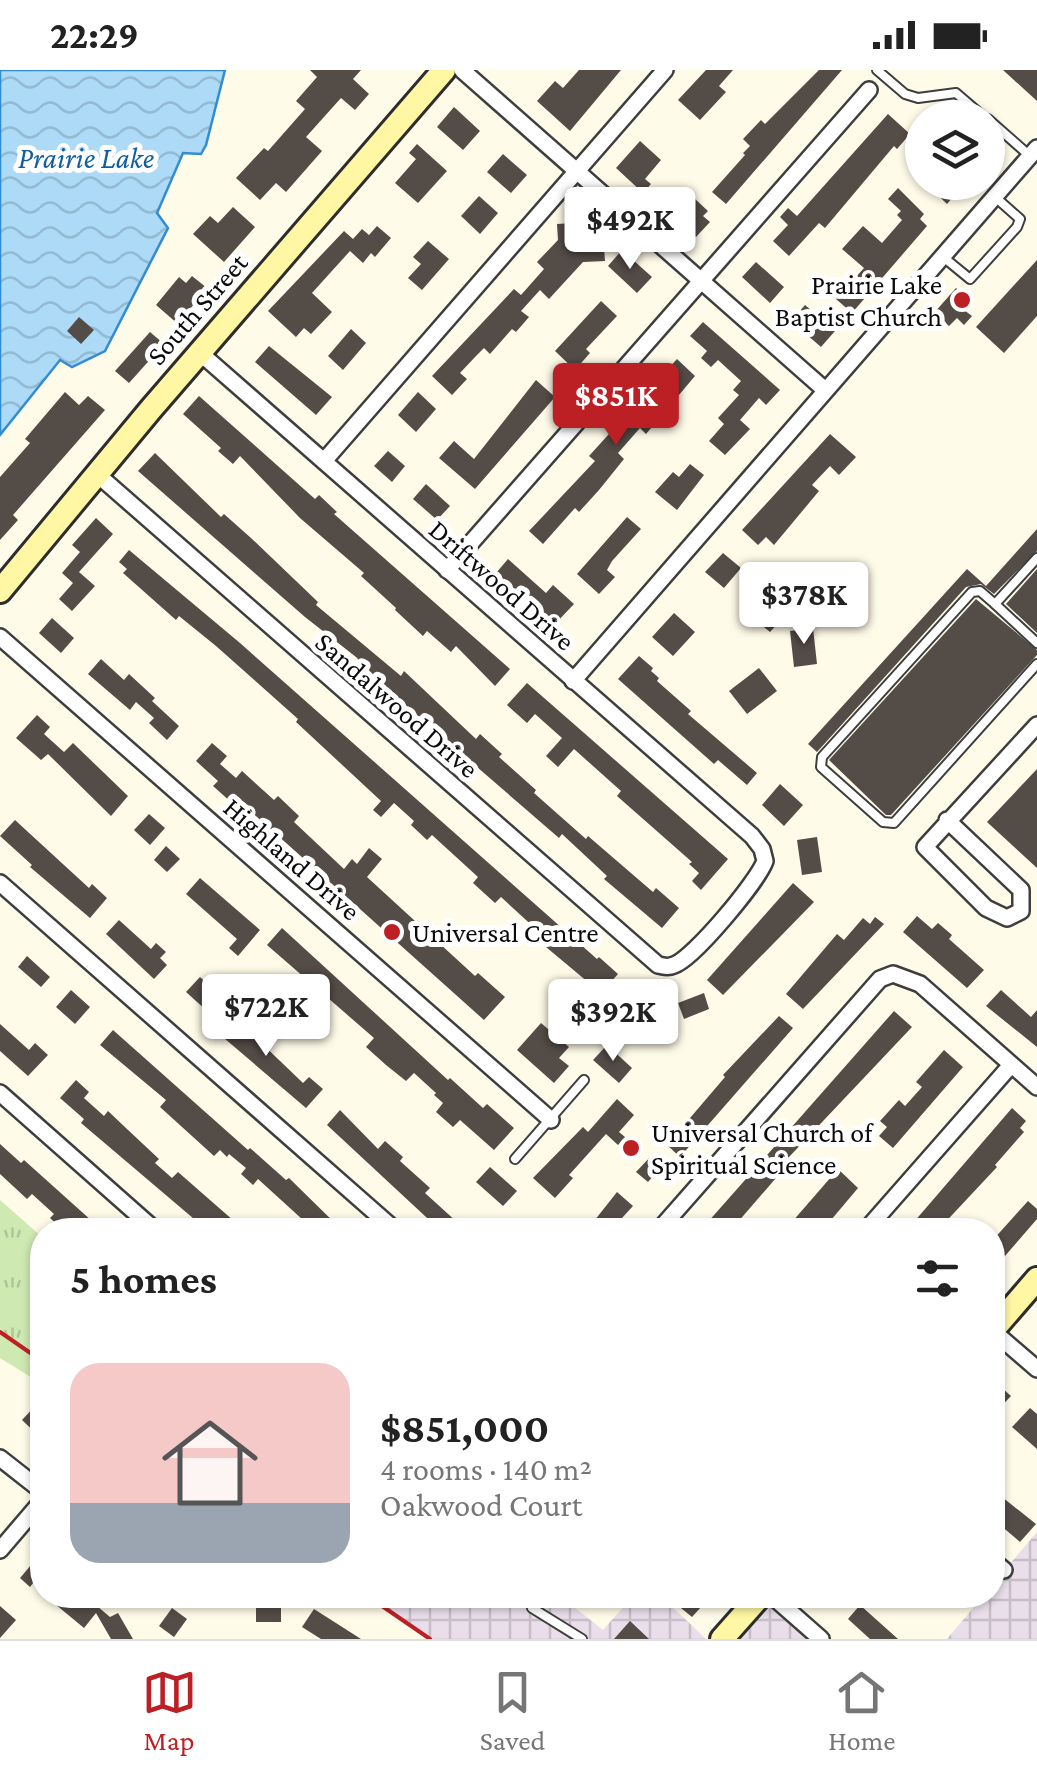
<!DOCTYPE html>
<html lang="en">
<head>
<meta charset="utf-8">
<style>
	:root { --surface:#fff; --page:#f2f2f2; --text:#222; --muted:#767676; --line:#e0e0e0; --accent:#bd2024 }
	body { margin:0; font-family:"Crimson Pro",serif; background:var(--page); color:var(--text); height:100vh; display:flex; flex-direction:column; font-size:38px; white-space:nowrap }
	* { box-sizing:border-box; margin:0 }
	p { font-size:32px; color:var(--muted) }
	.icon { flex:none; width:55px; height:55px; fill:none; stroke:currentColor; stroke-width:2; stroke-linecap:round; stroke-linejoin:round }
	.map { position:relative; flex:1; overflow:hidden }
	.panel { position:absolute; left:30px; top:1148px; width:975px; height:390px; display:flex; flex-direction:column; background:var(--surface); border-radius:40px; box-shadow:0 2px 8px #0004 }
	.panel>* { flex:none }
	.controls { position:absolute; left:905px; top:30px; display:grid; gap:20px }
	.controls a { display:grid; place-items:center; width:100px; height:100px; border-radius:50%; background:var(--surface); box-shadow:0 2px 8px #0004; font-size:50px }
	.price { position:absolute; translate:-50% -85px; padding:0 22px; border-radius:10px; background:#fff; color:#222; font-size:32px; line-height:65px; filter:drop-shadow(0 2px 5px #0008) }
	.price::after { content:''; position:absolute; left:50%; top:60px; width:30px; height:22px; margin-left:-15px; background:inherit; clip-path:polygon(0 0,100% 0,50% 100%) }
	.price.selected { background:var(--accent); color:#fff }
	ul { padding:0; list-style:none }
	li { display:flex; align-items:center; gap:30px; height:250px; padding:0 40px }
	li span { display:grid; place-items:center; flex:none; width:280px; height:200px; border-radius:30px; color:#555 }
	li>.icon { margin-inline-start:auto }
	span .icon { width:120px; height:120px; fill:#fffc; stroke-width:1 }
	li b { font-size:42px }
	h2 { display:flex; justify-content:space-between; align-items:center; height:120px; padding:0 40px; font-size:42px }
	.status { display:flex; justify-content:space-between; align-items:center; height:70px; padding:0 50px; background:var(--surface); direction:ltr }
	.status svg { height:28px; fill:currentColor }
	.tabs { display:flex; justify-content:space-around; align-items:center; height:140px; border-top:2px solid var(--line); background:var(--surface); font-size:28px; color:var(--muted) }
	.tabs a { display:grid; justify-items:center; gap:5px }
	.tabs .selected { color:var(--accent) }
	.map>svg:first-child { display:block }
	.industrial { fill:url(#industrial-grid) }
	.grass { fill:url(#grass-tufts) }
	.water { fill:url(#water-waves); stroke:#318dd0; stroke-width:2.5 }
	.building { fill:#544c47 }
	.lines { fill:none; stroke-linecap:round; stroke-linejoin:round }
	.lane-casing { stroke:#3e3e3e; stroke-width:12 }
	.street-casing { stroke:#3e3e3e; stroke-width:20 }
	.secondary-casing { stroke:#2d2d2d; stroke-width:28 }
	.lane { stroke:#fff; stroke-width:8 }
	.street { stroke:#fff; stroke-width:15 }
	.secondary { stroke:#fff7a4; stroke-width:22 }
	.rail { stroke:#bd2024; stroke-width:4 }
	.poi-dot { fill:#bd2024; stroke:#fff; stroke-width:4 }
	.labels { text-anchor:middle; dominant-baseline:central; stroke-width:10; stroke-linejoin:round; paint-order:stroke }
	.poi-label { font-size:28px; fill:#0b0b0b; stroke:#fff; text-anchor:start }
	.street-label { font-size:28px; fill:#0b0b0b; stroke:#fff }
	.water-label { font-size:30px; font-style:italic; fill:#125e9e; stroke:#fff }
</style>
</head>
<body>
<div class="status"><b>22:29</b><svg viewBox="0 0 49 12"><path d="M0 12V9h3v3zM5 12V6h3v6zM10 12V3h3v9zM15 12V0h3v12zM26 1h20v11H26zM47 4h2v5h-2z"/></svg></div>
<div class="map">
<svg width="1037" height="1569" viewBox="0 0 1037 1569">
	<defs>
		<pattern id="industrial-grid" width="8" height="8" patternUnits="userSpaceOnUse" patternTransform="scale(2.5)"><rect width="8" height="8" fill="#e9deea"/><path d="M0 4h8M4 0v8" fill="none" stroke="#c6bdc7"/></pattern>
		<pattern id="grass-tufts" width="24" height="20" patternUnits="userSpaceOnUse" patternTransform="scale(2.5)"><rect width="24" height="20" fill="#cee9b2"/><path d="M3 7l-1-3M5 7V3M7 7l1-3M15 17l-1-3M17 17v-4M19 17l1-3" fill="none" stroke="#b0c698"/></pattern>
		<pattern id="water-waves" width="16" height="10" patternUnits="userSpaceOnUse" patternTransform="scale(2.5)"><rect width="16" height="10" fill="#acdaf7"/><path d="M0 5q4-4 8 0t8 0" fill="none" stroke="#93bad2"/></pattern>
	</defs>
	<rect width="100%" height="100%" fill="#fffbe9"/>
	<g class="industrial">
		<path d="M1037 1462V1569H947L984 1525H992L993 1515 1000 1506 1006 1510 1014 1500 1009 1495Z"/>
		<path d="M369 1525H414L435 1538 450 1525H559L603 1560 634 1525H660L706 1569H433Z"/>
		<path d="M767 1531 811 1569H733Z"/>
	</g>
	<path class="grass" d="M0 1130 42 1167V1314L0 1288Z"/>
	<path class="water" d="M0 0H225L206 75 201 84 183 83 157 143 168 158 105 281 72 297 60 290 0 365Z"/>
	<g class="building">
		<path d="M310 0H361L353 9 369 24 355 40 341 28 306 67 322 81 286 122 276 113 260 130 236 108 264 78 268 81 305 39 296 31 317 7Z"/>
		<path d="M579 0H621L570 61 537 31 555 11 563 18Z"/>
		<path d="M706 0H733L719 16 726 22 700 50 678 30Z"/>
		<path d="M819 0H842L726 134 712 122 745 85 743 83 750 76 743 69 761 50 765 54Z"/>
		<path d="M1003 0H1037V31Z"/>
		<path d="M454 37 480 61 463 80 437 57Z"/>
		<path d="M888 44 910 64 897 79 894 76 825 158 819 153 789 186 773 171 788 155 780 147 788 138 797 146Z"/>
		<path d="M640 71 661 90 645 109 651 114 643 123 616 98Z"/>
		<path d="M417 74 447 101 418 133 395 113 416 89 409 83Z"/>
		<path d="M503 84 527 105 511 123 487 102Z"/>
		<path d="M924 112H966L947 134Z"/>
		<path d="M898 118 924 144 920 149 927 156 852 243 836 229 864 198 842 179 863 156 882 173 902 150 897 145 901 141 888 129Z"/>
		<path d="M479 126 498 143 480 164 461 146Z"/>
		<path d="M680 127 688 134 694 128 708 141 703 146 710 152 696 167 668 142Z"/>
		<path d="M233 137 255 157 224 192 193 164 210 146 218 153Z"/>
		<path d="M588 152 589 165 603 164 605 191 583 192 549 229 540 220 521 241 529 247 516 262 512 259 490 284 484 278 476 286 460 303 467 309 452 325 432 306 514 219 521 225 544 199 537 192 558 170 557 154Z"/>
		<path d="M377 156 391 168 375 187 371 183 363 193 350 181 312 223 332 242 311 264 304 258 296 267 268 241 344 161 353 169 362 159 369 165Z"/>
		<path d="M428 171 449 189 422 220 408 208 421 194 413 187Z"/>
		<path d="M622 180 652 207 637 223 608 196Z"/>
		<path d="M1037 190V246L1004 283 976 257Z"/>
		<path d="M756 192 784 217 770 233 742 207Z"/>
		<path d="M192 206 207 218 178 254 156 235 179 207 186 213Z"/>
		<path d="M956 218 971 232 964 240 972 246 964 255 957 248 949 256 934 243Z"/>
		<path d="M601 231 617 246 586 279 590 283 575 300 555 281Z"/>
		<path d="M805 235 835 261 821 277 791 251Z"/>
		<path d="M79 247 94 260 81 274 67 261Z"/>
		<path d="M703 252 780 320 766 335 759 328 740 350 750 359 725 385 709 371 724 354 718 348 739 325 733 320 741 311 718 290 711 297 701 288 707 281 690 266Z"/>
		<path d="M351 259 366 273 343 300 328 286Z"/>
		<path d="M150 262 164 274 129 313 115 301Z"/>
		<path d="M269 276 332 327 316 345 255 292Z"/>
		<path d="M677 289 695 306 646 364 640 358 618 383 624 389 599 420 579 442 575 438 543 474 529 461 595 391 589 386Z"/>
		<path d="M536 310 555 327 475 419 439 388 454 371 474 389Z"/>
		<path d="M65 322 79 335 88 326 105 340 13 445 18 450 0 470V407L30 373 25 369Z"/>
		<path d="M418 322 436 339 416 362 398 345Z"/>
		<path d="M199 326 315 429 319 425 337 442 334 444 510 599 495 616 456 576 451 582 427 561 423 566 395 540 396 538 361 506 364 503 300 448 240 386 233 394 218 381 221 378 183 344Z"/>
		<path d="M830 364 856 387 839 405 830 396 812 415 819 421 774 475 766 467 758 475 742 460Z"/>
		<path d="M388 381 405 396 392 412 374 396Z"/>
		<path d="M155 383 221 447 224 444 251 468 318 532 316 535 401 606 404 601 476 669 480 664 502 684 499 687 536 720 534 723 586 769 588 766 653 822 656 818 679 838 662 858 604 809 607 806 562 764 559 768 522 736 388 620 356 587 305 547 138 401Z"/>
		<path d="M690 394 704 405 677 440 655 422 673 402 679 407Z"/>
		<path d="M426 414 450 436 437 450 413 429Z"/>
		<path d="M627 447 641 459 612 491 607 500 615 507 599 524 577 504Z"/>
		<path d="M96 448 113 464 79 502 95 516 72 541 59 529 73 513 62 503 80 482 72 475Z"/>
		<path d="M1037 459V481L994 524 981 514 966 517 817 682 808 674 967 499 986 516Z"/>
		<path d="M129 480 240 573 597 889 599 887 618 904 601 923 546 877 550 872 501 827 495 833 473 813 478 807 432 765 427 770 411 755 414 751 394 733 381 747 373 740 381 731 296 652 298 649 216 576 179 546 176 550 123 503 127 499 119 492Z"/>
		<path d="M723 483 741 498 724 518 705 502Z"/>
		<path d="M508 489 546 523 553 515 574 534 555 554 496 503Z"/>
		<path d="M1037 499V563L1006 534Z"/>
		<path d="M976 529 1037 580V585L891 745H886L829 690Z"/>
		<path d="M674 543 695 562 673 586 652 567Z"/>
		<path d="M768 543 779 552 770 562 759 553Z"/>
		<path d="M52 548 74 568 61 583 39 563Z"/>
		<path d="M813 558 817 594 794 597 790 561Z"/>
		<path d="M639 586 653 598 651 601 659 608 657 611 691 641 688 644 757 703 747 715 718 690 714 694 618 609Z"/>
		<path d="M101 589 124 610 129 604 155 628 152 631 179 656 167 670 149 653 154 648 136 632 130 640 88 604Z"/>
		<path d="M759 598 777 621 747 644 729 621Z"/>
		<path d="M527 613 728 789 701 820 692 811 699 803 689 794 692 792 617 726 621 721 574 679 558 697 546 686 562 668 535 644 527 653 507 635Z"/>
		<path d="M37 645 50 657 44 664 64 682 73 673 128 726 111 746 48 684 41 690 16 668Z"/>
		<path d="M212 673 227 686 220 694 236 708 242 701 274 730 278 726 299 746 294 752 344 799 352 789 357 794 369 778 382 789 367 807 475 906 478 903 505 927 484 950 246 737 242 742 213 716 218 711 196 691Z"/>
		<path d="M1037 699V798L987 752Z"/>
		<path d="M780 714 803 735 784 756 762 735Z"/>
		<path d="M149 744 165 758 150 775 134 760Z"/>
		<path d="M15 750 89 818 92 814 107 828 90 848 30 797 32 795 0 766Z"/>
		<path d="M817 767 822 802 802 805 797 770Z"/>
		<path d="M166 776 180 789 167 802 154 790Z"/>
		<path d="M200 808 260 860 238 886 229 878 237 869 186 824Z"/>
		<path d="M793 813 814 832 723 925 707 910Z"/>
		<path d="M917 846 932 859 938 853 952 865 949 869 984 900 967 918 903 862Z"/>
		<path d="M875 847 884 854 803 939 786 924 837 864 844 870 863 848 870 854Z"/>
		<path d="M119 850 151 879 156 873 166 882 160 888 167 895 154 909 106 864Z"/>
		<path d="M282 858 448 1010 450 1008 483 1038 487 1034 514 1058 494 1080 460 1050 453 1057 436 1042 443 1033 434 1025 436 1023 414 1003 406 1011 386 995 366 977 374 968 267 875Z"/>
		<path d="M27 886 50 907 41 917 18 897Z"/>
		<path d="M200 907 221 926 207 941 186 922Z"/>
		<path d="M71 920 90 937 75 954 56 937Z"/>
		<path d="M1001 920 1031 947 1037 940V977L986 936Z"/>
		<path d="M704 923 709 939 684 949 678 933Z"/>
		<path d="M635 924 659 933 653 950 629 941Z"/>
		<path d="M894 941 912 957 772 1105 776 1108 731 1160H715L707 1153Z"/>
		<path d="M223 944 231 951 237 944 254 960 251 963 303 1013 309 1007 323 1019 306 1038 211 957Z"/>
		<path d="M779 946 793 958 680 1087 667 1075 725 1007 723 1005Z"/>
		<path d="M541 953 569 977 559 988 569 996 554 1013 517 980Z"/>
		<path d="M0 954 29 980 35 973 48 985 28 1006 0 981Z"/>
		<path d="M113 960 248 1080 250 1078 286 1110 289 1108 342 1160H314L258 1109 253 1115 241 1104 246 1098 229 1084 227 1087 220 1080 214 1086 160 1037 166 1030 100 975Z"/>
		<path d="M607 975 632 998 619 1013 593 990Z"/>
		<path d="M944 980 963 997 893 1078 879 1066 887 1057 880 1051 899 1030 905 1036 922 1017 916 1012Z"/>
		<path d="M76 1010 89 1022 84 1028 104 1046 108 1041 127 1059 159 1089 155 1093 172 1108 178 1102 234 1151 226 1160H207L81 1053 84 1049 60 1028Z"/>
		<path d="M617 1029 634 1045 619 1062 625 1067 618 1075 606 1064 569 1105 573 1108 555 1128 533 1108 583 1057 588 1062Z"/>
		<path d="M1012 1038 1026 1051 1020 1058 1024 1062 995 1095 997 1097 938 1160H907Z"/>
		<path d="M340 1040 378 1079 385 1071 403 1087 400 1091 430 1118 425 1123 458 1153 451 1160H440L327 1055Z"/>
		<path d="M0 1074 21 1093 24 1090 102 1160H63L50 1148 54 1144 32 1124 27 1129 0 1104Z"/>
		<path d="M652 1085 663 1095 648 1112 636 1102Z"/>
		<path d="M490 1097 517 1121 503 1136 476 1112Z"/>
		<path d="M838 1099 858 1118 831 1150 822 1160H785Z"/>
		<path d="M617 1122 633 1136 611 1160H587Z"/>
		<path d="M1028 1131 1037 1139V1149L992 1201V1171Z"/>
		<path d="M992 1309 1011 1326 992 1346Z"/>
		<path d="M36 1335 42 1341V1369L22 1350Z"/>
		<path d="M1030 1338 1037 1344V1379L1012 1357Z"/>
		<path d="M992 1419 1036 1454 1020 1472 992 1448Z"/>
		<path d="M42 1482V1502L30 1517 20 1508Z"/>
		<path d="M63 1525H84L110 1547 118 1543 133 1569H111L96 1543 84 1558 55 1534Z"/>
		<path d="M684 1525H712L692 1547 676 1534Z"/>
		<rect x="256" y="1531" width="25" height="21"/>
		<path d="M860 1535 898 1569H870L848 1549Z"/>
		<path d="M0 1536 16 1550 0 1568Z"/>
		<path d="M172 1538 187 1549 174 1567 159 1556Z"/>
		<path d="M314 1539 361 1569H321L302 1557Z"/>
		<path d="M630 1551 649 1569H614Z"/>
	</g>
	<g class="lines">
		<defs>
			<g id="lane">
				<path d="M877 0 905 24 918 28 956 23 985 48"/>
				<path d="M988 49 1030 86"/>
				<path d="M942 186 970 209 1017 157 1020 149 994 126"/>
				<path d="M1037 488 995 534 980 521 972 522 822 687 821 697 883 752 894 753 1037 594"/>
				<path d="M995 534 1037 573"/>
				<path d="M515 1089 584 1010"/>
				<path d="M532 1538 582 1569"/>
			</g>
			<g id="street">
				<path d="M462 0 825 320"/>
				<path d="M324 391 665 0"/>
				<path d="M98 405 658 895C665 896 667 898 674 895 693 889 758 811 765 791L762 779 752 766 199 282"/>
				<path d="M447 500 869 20"/>
				<path d="M0 567 551 1050"/>
				<path d="M573 611 1037 78"/>
				<path d="M947 750 1021 820V841L1007 848 986 838 925 777 1037 655"/>
				<path d="M0 813 395 1160"/>
				<path d="M0 1023 155 1160"/>
				<path d="M659 1160 880 909 893 904 920 914 1037 1017"/>
				<path d="M866 1160 1011 995"/>
				<path d="M993 1261 1037 1299"/>
				<path d="M0 1388 42 1421"/>
				<path d="M0 1480 42 1431"/>
				<path d="M992 1490 1004 1500"/>
				<path d="M771 1525 821 1569"/>
			</g>
			<g id="secondary">
				<path d="M0 521 151 339 444 0"/>
				<path d="M992 1261 1037 1209"/>
				<path d="M722 1569 761 1525"/>
			</g>
		</defs>
		<use href="#lane" class="lane-casing"/>
		<use href="#street" class="street-casing"/>
		<use href="#secondary" class="secondary-casing"/>
		<use href="#lane" class="lane"/>
		<use href="#street" class="street"/>
		<use href="#secondary" class="secondary"/>
		<g class="rail">
			<path d="M0 1262 42 1291"/>
			<path d="M366 1525 430 1569"/>
		</g>
	</g>
	<g class="poi-dot">
		<circle cx="962" cy="230" r="10"/>
		<circle cx="392" cy="862" r="10"/>
		<circle cx="631" cy="1078" r="10"/>
	</g>
	<g class="labels">
		<g class="poi-label">
			<text x="942" y="214" text-anchor="end">Prairie Lake<tspan x="942" dy="32">Baptist Church</tspan></text>
			<text x="412" y="862">Universal Centre</text>
			<text x="651" y="1062">Universal Church of<tspan x="651" dy="32">Spiritual Science</tspan></text>
		</g>
		<g class="street-label">
			<text transform="translate(197 239) rotate(-49)">South Street</text>
			<text transform="translate(502 515) rotate(41)">Driftwood Drive</text>
			<text transform="translate(397 635) rotate(41)">Sandalwood Drive</text>
			<text transform="translate(292 789) rotate(41)">Highland Drive</text>
		</g>
		<g class="water-label">
			<text x="86" y="87">Prairie Lake</text>
		</g>
	</g>
</svg>
<div class="controls">
<a><svg class="icon" aria-label="layers" viewBox="0 0 24 24"><path d="M12 4l9 5-9 5-9-5zM3 14l9 5 9-5"/></svg></a>
</div>
<b class="price" style="left:630px;top:202px">$492K</b>
<b class="price selected" style="left:616px;top:378px">$851K</b>
<b class="price" style="left:804px;top:577px">$378K</b>
<b class="price" style="left:266px;top:989px">$722K</b>
<b class="price" style="left:613px;top:994px">$392K</b>
<section class="panel">
<h2>5 homes<svg class="icon" aria-label="filters" viewBox="0 0 24 24"><path d="M4 7h16M4 17h16"/><circle cx="9" cy="7" r="2"/><circle cx="15" cy="17" r="2"/></svg></h2>
<ul>
<li><span style="background:linear-gradient(#f6c9c9 70%,#9aa5b1 0)"><svg class="icon" aria-label="home" viewBox="0 0 24 24"><path d="M3 11l9-7 9 7M6 9v11h12V9"/></svg></span><div><b>$851,000</b><p>4 rooms · 140 m²</p><p>Oakwood Court</p></div></li>
</ul>
</section>
</div>
<nav class="tabs">
<a class="selected"><svg class="icon" aria-label="map" viewBox="0 0 24 24"><path d="M3 6l6-2 6 2 6-2v14l-6 2-6-2-6 2zM9 4v14M15 6v14"/></svg>Map</a>
<a><svg class="icon" aria-label="saved" viewBox="0 0 24 24"><path d="M7 4h10v16l-5-4-5 4z"/></svg>Saved</a>
<a><svg class="icon" aria-label="home" viewBox="0 0 24 24"><path d="M3 11l9-7 9 7M6 9v11h12V9"/></svg>Home</a>
</nav>
</body>
</html>
